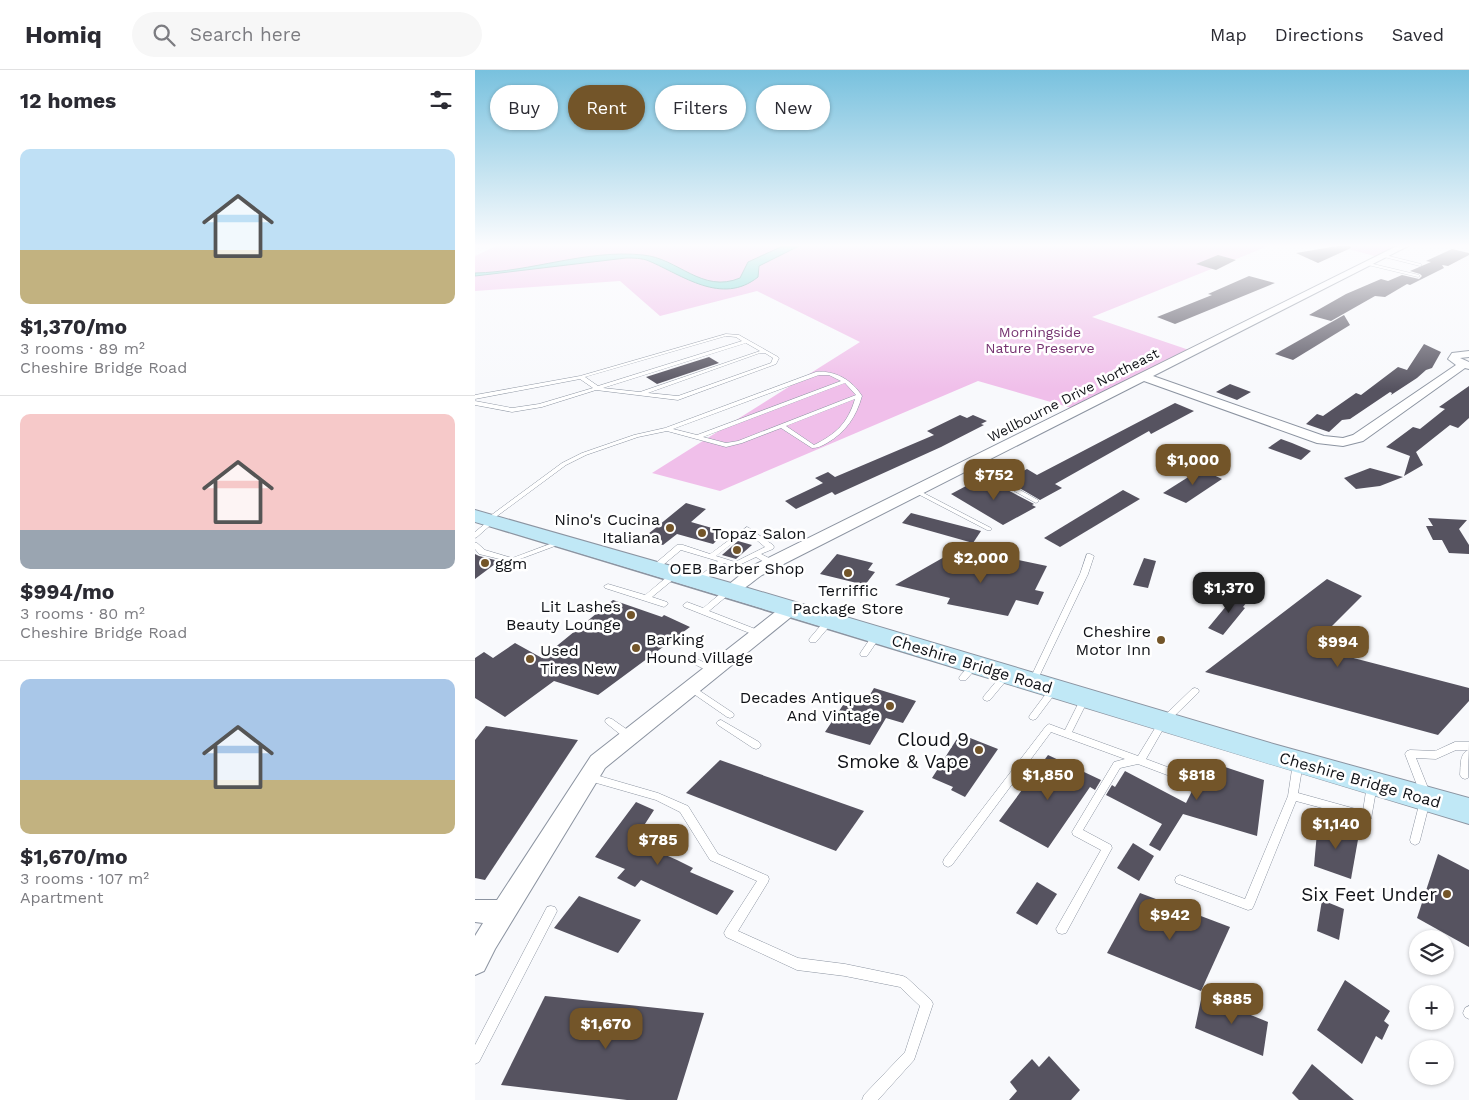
<!DOCTYPE html>
<html lang="en">
<head>
<meta charset="utf-8">
<style>
	:root { --surface:#fff; --page:#f7f7f7; --text:#2b2b33; --muted:#7c7c81; --line:#e1e1e2; --accent:#735529 }
	body { margin:0; font-family:"Work Sans",sans-serif; background:var(--page); color:var(--text); height:100vh; display:flex; flex-direction:column; font-size:19px; white-space:nowrap }
	* { box-sizing:border-box; margin:0 }
	p { font-size:16px; color:var(--muted) }
	.icon { flex:none; width:28px; height:28px; fill:none; stroke:currentColor; stroke-width:2; stroke-linecap:round; stroke-linejoin:round }
	.map { position:relative; flex:1; overflow:hidden }
	.sheet { display:flex; flex-direction:column; background:var(--surface); width:475px }
	.sheet>* { flex:none }
	.top-card { position:absolute; left:15px; top:15px; width:475px; height:45px; display:flex; gap:10px }
	.fabs { position:absolute; left:934px; top:860px; display:grid; gap:10px }
	.fabs a { display:grid; place-items:center; width:45px; height:45px; border-radius:50%; background:var(--surface); box-shadow:0 1px 4px #0004; font-size:25px }
	.price { position:absolute; translate:-50% -42px; padding:0 11px; border-radius:10px; background:var(--accent); color:#fff; font-size:16px; line-height:32px; filter:drop-shadow(0 1px 2px #0008) }
	.price::after { content:''; position:absolute; left:50%; top:30px; width:15px; height:11px; margin-left:-8px; background:inherit; clip-path:polygon(0 0,100% 0,50% 100%) }
	.price.current { background:#222; color:#fff }
	ul { padding:0; list-style:none }
	li { display:grid; align-content:center; gap:10px; height:265px; padding:0 20px }
	li+li { border-top:1px solid var(--line) }
	li span { display:grid; place-items:center; height:155px; border-radius:10px; color:#555 }
	li>.icon { margin-inline-start:auto }
	span .icon { width:90px; height:90px; fill:#fffc; stroke-width:1 }
	li b { font-size:21px }
	h2 { display:flex; justify-content:space-between; align-items:center; height:60px; padding:0 20px; font-size:21px }
	.pill { padding:0 18px; border-radius:22px; background:var(--surface); box-shadow:0 1px 4px #0004; font-size:18px; line-height:45px }
	.pill.current { background:var(--accent); color:#fff }
	header { display:flex; align-items:center; gap:30px; box-sizing:border-box; height:70px; padding:0 25px; background:var(--surface); border-bottom:1px solid var(--line) }
	header strong { font-size:24px }
	nav { display:flex; gap:28px; margin-inline-start:auto; font-size:18px }
	.search { width:350px; height:45px; background:var(--page); display:flex; align-items:center; gap:12px; box-sizing:border-box; padding:0 18px; border-radius:28px; color:var(--muted); font-size:19px }
	main { display:flex; flex:1; min-height:0 }
	.map>svg:first-child { display:block }
	.green { fill:#f0bfea }
	.water { fill:#71d4cf; stroke:#549a98 }
	.building { fill:#565360 }
	.lines { fill:none; stroke-linecap:round; stroke-linejoin:round }
	.lane-casing { stroke:#8c94a1; stroke-width:1 }
	.street-casing { stroke:#8c94a1; stroke-width:2 }
	.secondary-casing { stroke:#8c94a1; stroke-width:2 }
	.lane { fill:#fff; fill-rule:evenodd }
	.street { fill:#fff; fill-rule:evenodd }
	.secondary { fill:#c0e8f6; fill-rule:evenodd }
	.poi-dot { fill:#735529; stroke:#fff; stroke-width:2 }
	.labels { text-anchor:middle; dominant-baseline:central; stroke-width:5; stroke-linejoin:round; paint-order:stroke }
	.far-park-label { font-size:14px; fill:#753270; stroke:#fff }
	.far-street-label { font-size:14px; fill:#101217; stroke:#fff }
	.poi-label { font-size:16px; fill:#101217; stroke:#fff; text-anchor:end }
	.street-label { font-size:16px; fill:#101217; stroke:#fff }
	.near-poi-label { font-size:19px; fill:#101217; stroke:#fff; text-anchor:end }
</style>
</head>
<body>
<header>
<strong>Homiq</strong>
<div class="search"><svg class="icon" aria-label="search" viewBox="0 0 24 24"><circle cx="10" cy="10" r="6"/><path d="M15 15l6 6"/></svg>Search here</div>
<nav><a>Map</a><a>Directions</a><a>Saved</a></nav>
</header>
<main>
<section class="sheet">
<h2>12 homes<svg class="icon" aria-label="filters" viewBox="0 0 24 24"><path d="M4 7h16M4 17h16"/><circle cx="9" cy="7" r="2"/><circle cx="15" cy="17" r="2"/></svg></h2>
<ul>
<li><span style="background:linear-gradient(#bfe0f5 65%,#c2b280 0)"><svg class="icon" aria-label="home" viewBox="0 0 24 24"><path d="M3 11l9-7 9 7M6 9v11h12V9"/></svg></span><div><b>$1,370/mo</b><p>3 rooms · 89 m²</p><p>Cheshire Bridge Road</p></div></li>
<li><span style="background:linear-gradient(#f6c9c9 75%,#9aa5b1 0)"><svg class="icon" aria-label="home" viewBox="0 0 24 24"><path d="M3 11l9-7 9 7M6 9v11h12V9"/></svg></span><div><b>$994/mo</b><p>3 rooms · 80 m²</p><p>Cheshire Bridge Road</p></div></li>
<li><span style="background:linear-gradient(#a9c7e8 65%,#c2b280 0)"><svg class="icon" aria-label="home" viewBox="0 0 24 24"><path d="M3 11l9-7 9 7M6 9v11h12V9"/></svg></span><div><b>$1,670/mo</b><p>3 rooms · 107 m²</p><p>Apartment</p></div></li>
</ul>
</section>
<div class="map">
<svg width="994" height="1030" viewBox="0 0 994 1030">
	<rect width="100%" height="100%" fill="#f8f9fc"/>
	<g class="green">
		<path d="M23 175H796L617 247 717 281 600 339 503 311 245 421 177 403 385 272 282 221 185 246 145 211 0 221V186Z"/>
		<path d="M858 175H933L907 188Z"/>
	</g>
	<path class="water" d="M310 175H326L284 196 283 207C247 236 207 205 174 191 167 188 158 188 151 188L0 206V203C56 202 112 179 168 185 203 188 227 224 265 208L273 192Z"/>
	<g class="building">
		<path d="M868 175H875L876 178 843 193 821 183Z"/>
		<path d="M977 179 994 183V185L973 196 967 195 969 198 935 215 932 214 910 227 900 226 856 251 834 245 871 224 906 209 913 211 927 205 944 209 947 206 945 204 935 201 956 192 951 191Z"/>
		<path d="M743 185 761 190 741 200 721 194Z"/>
		<path d="M774 206 800 213 700 254 682 247 737 225 733 224Z"/>
		<path d="M869 245 875 255 818 290 800 284Z"/>
		<path d="M949 274 966 282 957 298 951 300 942 308 916 325 917 323 915 322 875 349 867 350 854 362 831 354 842 344 848 346 881 323 886 325 923 297 932 300Z"/>
		<path d="M234 287 244 293 182 314 171 307Z"/>
		<path d="M755 314 776 322 762 330 741 322Z"/>
		<path d="M994 316V348L983 358 975 355 941 382 948 395 929 406 935 386 911 377 938 357 945 359 970 339 964 337Z"/>
		<path d="M700 333 719 341 676 364 674 361 580 414 587 418 565 430 531 410 552 399 562 405Z"/>
		<path d="M485 345 492 348 498 345 512 351 506 354 509 355 466 377 360 425 357 422 321 439 310 431 348 413 340 408 353 402 360 407 459 365 452 361Z"/>
		<path d="M806 369 817 373 836 381 826 390 793 378Z"/>
		<path d="M895 398 928 407 905 416 881 419 869 408Z"/>
		<path d="M726 399 747 409 711 433 688 423Z"/>
		<path d="M508 407 559 434 557 435 561 437 528 455 476 424Z"/>
		<path d="M648 420 665 429 585 477 569 468Z"/>
		<path d="M211 433 231 439 216 452 251 462 238 474 202 464 188 475 167 469Z"/>
		<path d="M436 443 506 461 498 473 427 453Z"/>
		<path d="M953 448 992 450 984 459 994 475V484L974 483 967 470H958L951 456H958Z"/>
		<path d="M263 471 277 475 261 489 247 485Z"/>
		<path d="M0 484 4 486 24 491 0 509Z"/>
		<path d="M362 484 398 493 393 500 400 502 390 515 345 504Z"/>
		<path d="M471 486 500 503 505 498 512 499 515 493 526 492 529 487 572 496 560 520 569 522 563 535 541 530 533 546 472 534 475 528 420 515Z"/>
		<path d="M669 488 681 491 673 518 658 515Z"/>
		<path d="M852 509 887 526 836 577 994 618V631L963 665 730 602Z"/>
		<path d="M762 523 775 528 768 537 770 538 748 565 733 558Z"/>
		<path d="M138 530 187 547 189 545 215 557 123 625 79 611 30 647 0 628V588L9 582 18 588 40 573 67 588Z"/>
		<path d="M399 618 441 631 428 653 411 648 395 675 350 662 368 635 375 637 384 625 393 628Z"/>
		<path d="M11 656 103 670 10 810 0 808V670Z"/>
		<path d="M485 664 523 679 490 727 476 720 478 717 457 708Z"/>
		<path d="M573 685 626 710 620 720 615 717 573 778 524 751Z"/>
		<path d="M245 690 389 741 361 781 211 723Z"/>
		<path d="M732 691 789 710 782 766 708 744 685 781 674 775 687 754 631 725 637 715 640 717 650 701 711 733Z"/>
		<path d="M161 732 179 740 159 771 202 790 218 798 215 802 259 821 242 845 166 810 160 817 142 808 150 799 120 787Z"/>
		<path d="M843 751 884 764 876 809 839 796Z"/>
		<path d="M658 773 679 786 664 811 642 798Z"/>
		<path d="M963 784 994 800V877L942 848Z"/>
		<path d="M562 812 582 824 562 855 541 843Z"/>
		<path d="M665 823 755 857 726 921 632 883Z"/>
		<path d="M104 826 166 850 143 883 79 858Z"/>
		<path d="M847 830 869 839 864 870 842 861Z"/>
		<path d="M870 910 915 941 909 951 914 955 907 970 901 966 887 994 842 960Z"/>
		<path d="M727 925 793 952 788 986 720 958Z"/>
		<path d="M70 926 229 943 202 1030H152L26 1015Z"/>
		<path d="M574 986 605 1020 596 1030H534L542 1021 535 1012 557 989 564 997Z"/>
		<path d="M837 994 879 1030H824L817 1023Z"/>
	</g>
	<g class="lines">
		<defs>
			<g id="lane">
				<path d="M910 185 946 194 947 195 945 196 909 187V185Z"/>
				<path d="M894 193 944 205 945 206 943 207 893 195 892 194Z"/>
				<path d="M251 264 264 265 303 287 304 288 301 294 203 330 121 320 67 337 37 342 0 335V331L37 338 64 334 118 318 105 309 0 329V325L105 306ZM251 266 261 267 267 271 123 316 110 307ZM271 273 285 281 165 322 128 318ZM285 283H290L298 288 296 293 203 326 173 323Z"/>
				<path d="M341 302C360 300 377 310 387 326 381 347 371 362 352 373 347 376 342 378 337 378L306 358 267 373 251 377 192 361 163 367 111 385 91 395 18 449 20 451 19 452 2 467 0 468V462L12 452 10 450 11 449 87 393 107 383 159 365 190 358ZM344 305H354L366 311 222 365 198 359ZM370 313 381 325 263 371 251 373 228 367ZM380 329C373 353 361 364 339 375L311 356Z"/>
				<path d="M495 392 563 430 564 431 561 433 559 432 493 395V393Z"/>
				<path d="M441 419 516 458 517 459 516 460H512L439 422 438 421Z"/>
				<path d="M272 457 274 458 298 475 299 477 298 479 286 484 300 491 301 493 300 495H294L281 487 260 497 249 493 227 513H224L220 511 221 509 243 491 206 480 182 500H179L175 498 202 475H208L235 484ZM272 462 290 477 260 492 241 486Z"/>
				<path d="M86 470 90 472 88 473 37 492 4 484 0 479V473H2L10 480 37 488Z"/>
				<path d="M612 484H615L619 486 613 504 562 611 561 613H555L554 611 605 504Z"/>
				<path d="M198 502H201L205 504 177 527 192 532 193 534 189 537 130 518 129 516 133 514 170 525Z"/>
				<path d="M251 519H257L258 521 234 541 288 562 289 564 288 566H282L209 537 208 535 212 532 228 538Z"/>
				<path d="M355 547 359 550 358 552 341 572H335L334 570 335 568 352 548Z"/>
				<path d="M402 562 405 563 406 565 405 567 392 586H386L385 584 386 582 399 563Z"/>
				<path d="M220 588 241 598 242 600 241 602H235L217 593 216 591 217 589Z"/>
				<path d="M500 591 503 592 504 594 503 596 491 610H485L484 608 485 606 497 592Z"/>
				<path d="M532 601 535 602 536 604 535 606 515 630 512 631 509 630 508 628 509 626 529 602Z"/>
				<path d="M216 615 258 643 259 645 258 647 255 648 252 647 213 620 212 618 213 616Z"/>
				<path d="M579 616 582 617 583 619 582 621 561 649 558 650 555 649 554 647 555 645 576 617Z"/>
				<path d="M720 618 723 619 724 621 723 623 691 654 671 689 711 704 713 707 711 710 708 711 663 694 645 698 608 760 636 775 637 778 591 863 587 864 583 863 581 859 626 780 598 765 597 762 639 692 650 689 576 662 477 795 473 797 469 795 468 792 469 789 571 656 574 654 590 660 607 626 610 625 613 626 614 628 597 662 663 686 685 650 717 619Z"/>
				<path d="M134 648 137 649 157 663 159 666 157 669 154 670 151 669 131 653 130 651 131 649Z"/>
				<path d="M246 650 284 672 286 675 284 678 281 679 278 678 243 655 241 653 243 651Z"/>
				<path d="M980 672H994L993 708 990 709 987 708 985 705C986 695 984 685 993 680H981L961 689 941 688 955 723 953 726 950 727 953 728 955 731 945 770 944 773 940 775 936 773 935 770 945 731 947 728 950 727 947 726 945 723 930 684 932 681 935 680 960 681Z"/>
				<path d="M823 689 826 690 828 693 823 723 888 741 892 715 894 712 897 711 900 712 902 715 896 749 892 750 821 731 779 835 777 839 773 840 701 813 700 810 701 807 705 805 770 829 813 726 818 693 820 690Z"/>
				<path d="M114 703 183 723 213 736 243 784 293 806 294 809 293 812 263 861 323 888 370 894 428 906 432 908 456 930 458 934 439 990 403 1030H387L389 1025 430 982 445 936 425 917 370 906 322 900 251 867 249 863 251 859 282 811 235 790 205 742 181 730 111 710 109 707 111 704Z"/>
				<path d="M76 836 80 837 82 841 80 845 4 992 0 994V975L72 837Z"/>
				<path d="M994 936V949L990 947 988 943 990 938Z"/>
			</g>
			<g id="street">
				<path d="M924 175H935L678 306 849 366 868 368 878 365 981 295 973 289 977 283 994 281V287L985 288 994 292V299L990 298 888 371 868 376 842 373 669 311 287 505C276 512 263 527 249 524L247 520 275 497Z"/>
				<path d="M315 533 321 535 323 539 321 543 130 698 20 879 9 901 0 905V866L8 853 0 852V830H22L116 686 309 535Z"/>
			</g>
			<path id="secondary" d="M0 440 263 515 802 675 994 728V754C662 656 332 550 0 452Z"/>
		</defs>
		<use href="#lane" class="lane-casing"/>
		<use href="#street" class="street-casing"/>
		<use href="#secondary" class="secondary-casing"/>
		<use href="#lane" class="lane"/>
		<use href="#street" class="street"/>
		<use href="#secondary" class="secondary"/>
	</g>
	<linearGradient id="sky" x2="0" y2="1"><stop stop-color="#78c1de"/><stop offset="0.55" stop-color="#fcfcfe"/><stop offset="1" stop-color="#fcfcfe" stop-opacity="0"/></linearGradient>
	<rect width="994" height="319" fill="url(#sky)"/>
	<g class="poi-dot">
		<circle cx="195" cy="458" r="5"/>
		<circle cx="227" cy="463" r="5"/>
		<circle cx="262" cy="480" r="5"/>
		<circle cx="10" cy="493" r="5"/>
		<circle cx="373" cy="503" r="5"/>
		<circle cx="156" cy="545" r="5"/>
		<circle cx="686" cy="570" r="5"/>
		<circle cx="161" cy="578" r="5"/>
		<circle cx="55" cy="589" r="5"/>
		<circle cx="415" cy="636" r="5"/>
		<circle cx="504" cy="680" r="5"/>
		<circle cx="972" cy="824" r="5"/>
	</g>
	<g class="labels">
		<g class="far-park-label">
			<text x="565" y="262">Morningside<tspan x="565" dy="16">Nature Preserve</tspan></text>
		</g>
		<g class="far-street-label">
			<text transform="translate(598 325) rotate(-27)">Wellbourne Drive Northeast</text>
		</g>
		<g class="poi-label">
			<text x="185" y="449">Nino's Cucina<tspan x="185" dy="18">Italiana</tspan></text>
			<text x="237" y="463" text-anchor="start">Topaz Salon</text>
			<text x="20" y="493" text-anchor="start">ggm</text>
			<text x="262" y="498" text-anchor="middle">OEB Barber Shop</text>
			<text x="373" y="520" text-anchor="middle">Terriffic<tspan x="373" dy="18">Package Store</tspan></text>
			<text x="146" y="536">Lit Lashes<tspan x="146" dy="18">Beauty Lounge</tspan></text>
			<text x="676" y="561">Cheshire<tspan x="676" dy="18">Motor Inn</tspan></text>
			<text x="171" y="569" text-anchor="start">Barking<tspan x="171" dy="18">Hound Village</tspan></text>
			<text x="65" y="580" text-anchor="start">Used<tspan x="65" dy="18">Tires New</tspan></text>
			<text x="405" y="627">Decades Antiques<tspan x="405" dy="18">And Vintage</tspan></text>
		</g>
		<g class="street-label">
			<text transform="translate(497 594) rotate(17)">Cheshire Bridge Road</text>
			<text transform="translate(885 710) rotate(16)">Cheshire Bridge Road</text>
		</g>
		<g class="near-poi-label">
			<text x="494" y="669">Cloud 9<tspan x="494" dy="22">Smoke &amp; Vape</tspan></text>
			<text x="962" y="824">Six Feet Under</text>
		</g>
	</g>
</svg>
<div class="fabs">
<a><svg class="icon" aria-label="layers" viewBox="0 0 24 24"><path d="M12 4l9 5-9 5-9-5zM3 14l9 5 9-5"/></svg></a>
<a>+</a>
<a>−</a>
</div>
<b class="price" style="left:718px;top:416px">$1,000</b>
<b class="price" style="left:519px;top:431px">$752</b>
<b class="price" style="left:506px;top:514px">$2,000</b>
<b class="price current" style="left:754px;top:544px">$1,370</b>
<b class="price" style="left:863px;top:598px">$994</b>
<b class="price" style="left:573px;top:731px">$1,850</b>
<b class="price" style="left:722px;top:731px">$818</b>
<b class="price" style="left:861px;top:780px">$1,140</b>
<b class="price" style="left:183px;top:796px">$785</b>
<b class="price" style="left:695px;top:871px">$942</b>
<b class="price" style="left:757px;top:955px">$885</b>
<b class="price" style="left:131px;top:980px">$1,670</b>
<div class="top-card">
<a class="pill">Buy</a>
<a class="pill current">Rent</a>
<a class="pill">Filters</a>
<a class="pill">New</a>
</div>
</div>
</main>
</body>
</html>
